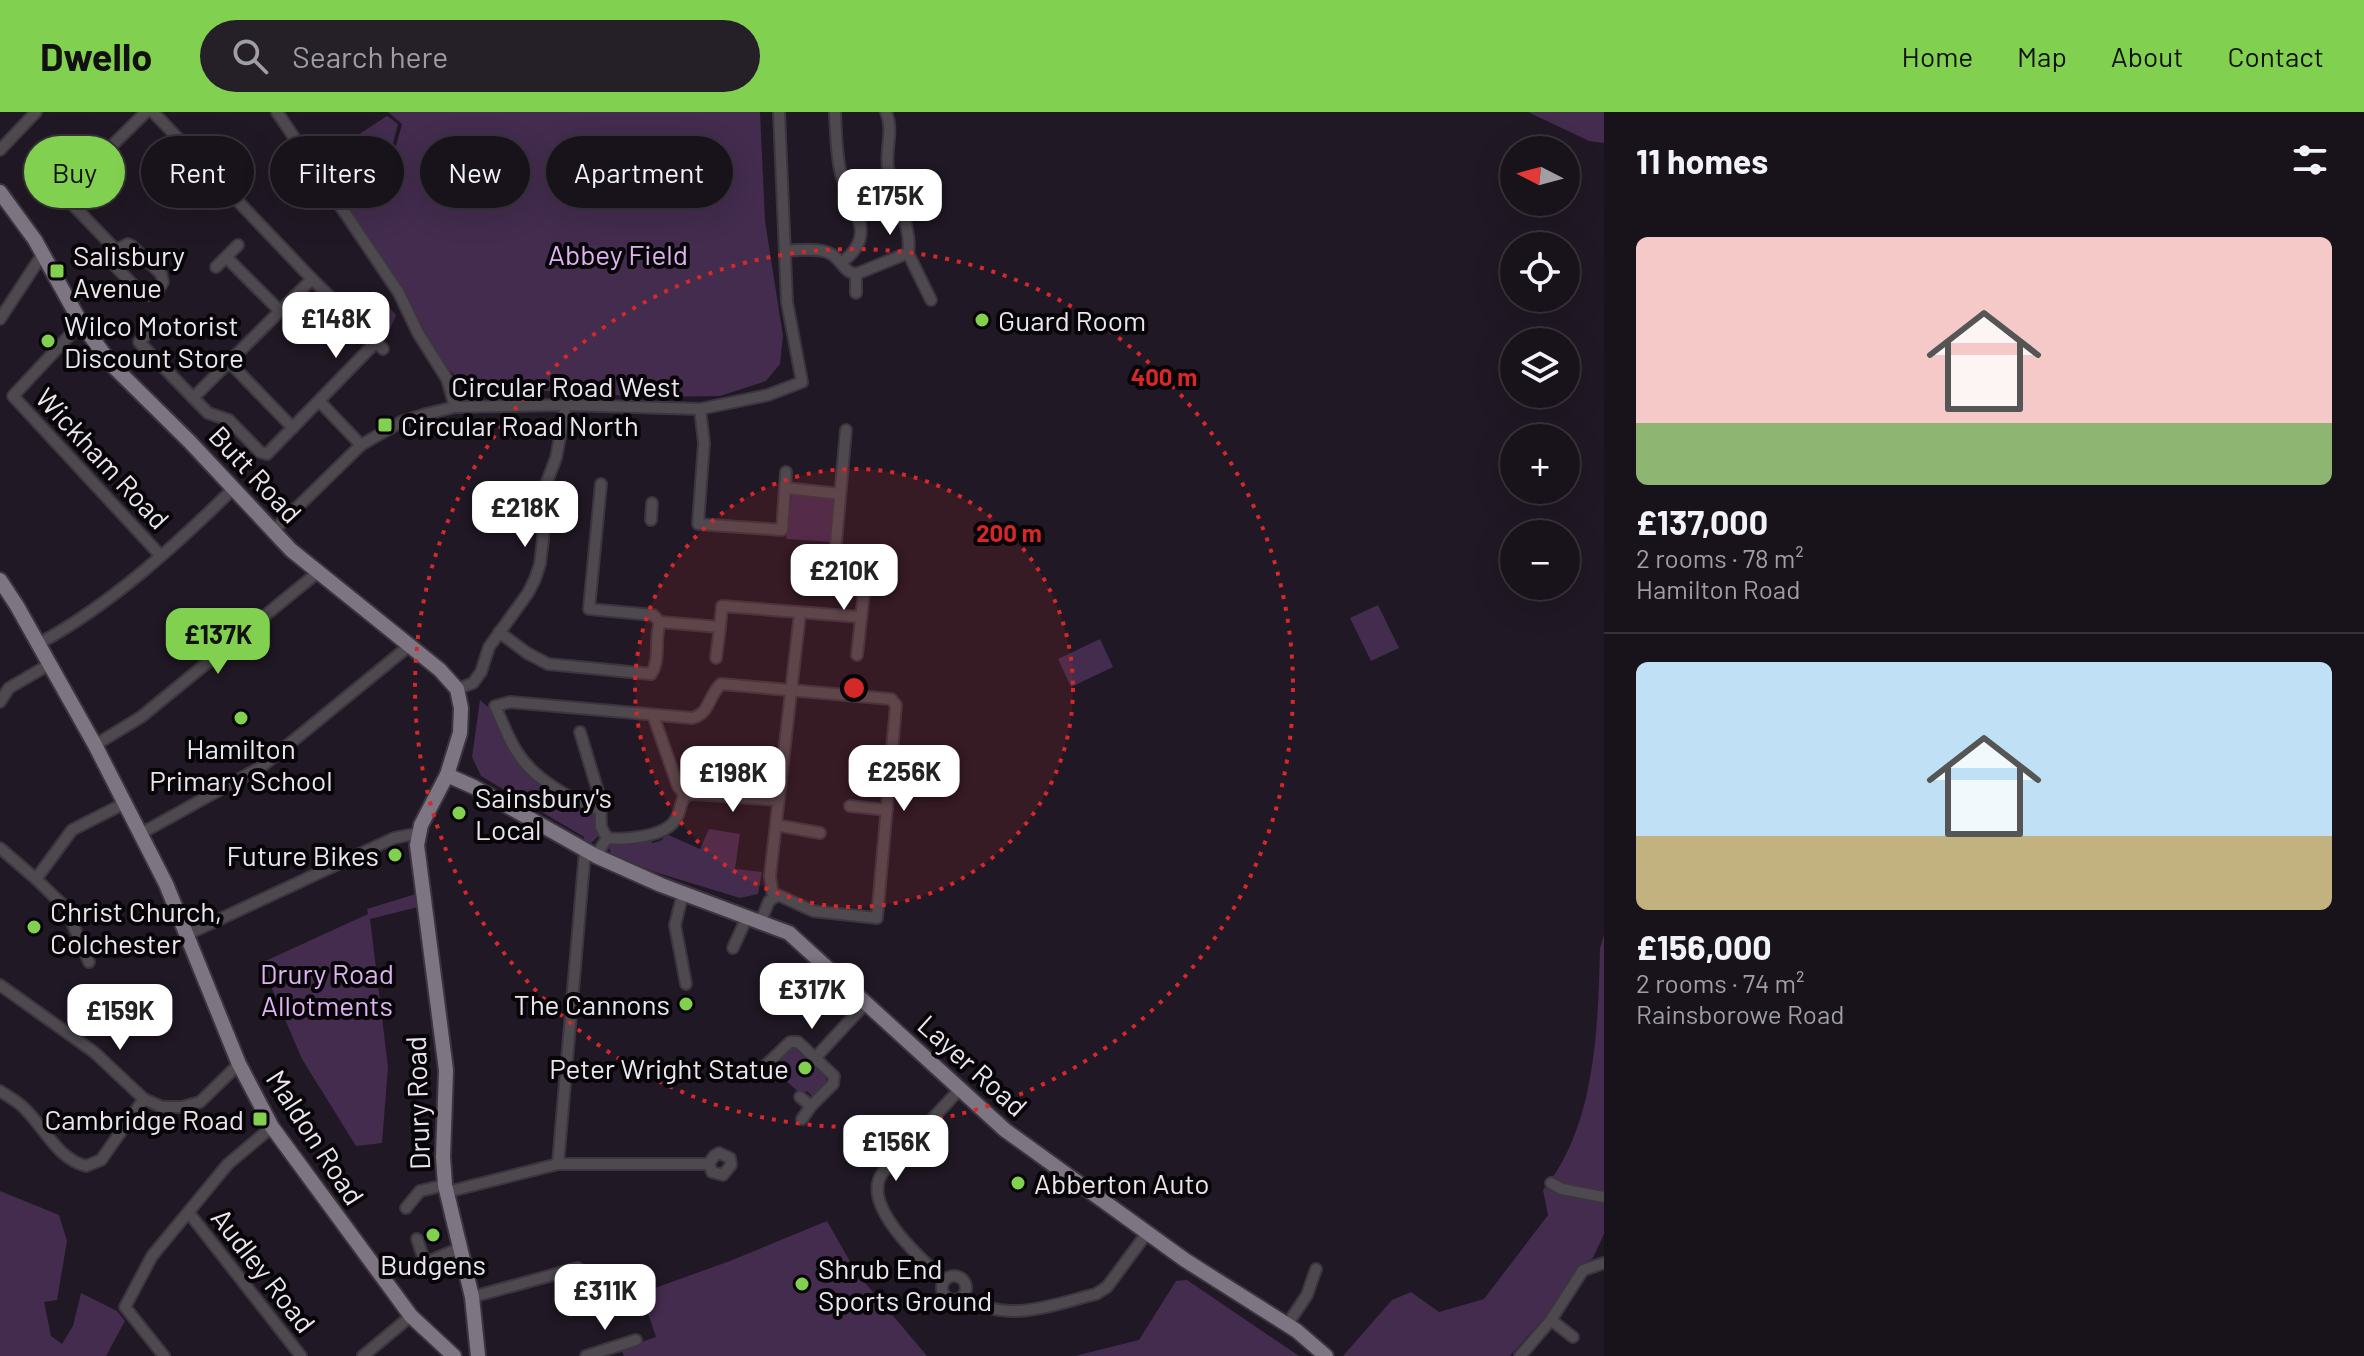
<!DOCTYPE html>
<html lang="en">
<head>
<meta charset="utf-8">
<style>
	:root { --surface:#18121b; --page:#252028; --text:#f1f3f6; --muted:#9f9ea3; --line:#36323a; --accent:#82d04f }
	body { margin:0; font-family:Barlow,sans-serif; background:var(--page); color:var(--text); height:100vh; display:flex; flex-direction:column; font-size:30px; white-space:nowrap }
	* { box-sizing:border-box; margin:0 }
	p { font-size:26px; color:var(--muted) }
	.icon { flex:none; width:44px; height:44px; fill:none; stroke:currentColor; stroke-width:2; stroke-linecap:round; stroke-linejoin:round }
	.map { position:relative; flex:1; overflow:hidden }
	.drawer { display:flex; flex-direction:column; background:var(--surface); width:760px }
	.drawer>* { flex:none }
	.guide { position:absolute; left:24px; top:24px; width:760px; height:72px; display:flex; gap:16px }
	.needle { width:52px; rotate:276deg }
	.tools { position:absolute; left:1500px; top:24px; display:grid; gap:16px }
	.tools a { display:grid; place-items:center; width:80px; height:80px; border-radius:50%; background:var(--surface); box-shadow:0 8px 32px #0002,0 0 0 2px var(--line); font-size:40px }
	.price { position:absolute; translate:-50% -68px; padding:0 18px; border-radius:16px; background:#fff; color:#222; font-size:26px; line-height:52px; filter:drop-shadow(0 2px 4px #0008) }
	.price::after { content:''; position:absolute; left:50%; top:48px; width:24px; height:18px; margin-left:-12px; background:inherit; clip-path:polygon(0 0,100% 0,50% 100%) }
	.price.current { background:var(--accent); color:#111 }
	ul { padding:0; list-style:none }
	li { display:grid; align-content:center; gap:16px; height:424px; padding:0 32px }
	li+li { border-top:2px solid var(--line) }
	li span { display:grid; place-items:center; height:248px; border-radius:12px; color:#555 }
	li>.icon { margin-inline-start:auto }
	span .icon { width:144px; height:144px; fill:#fffc; stroke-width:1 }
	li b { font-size:34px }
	h2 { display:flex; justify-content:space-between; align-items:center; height:96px; padding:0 32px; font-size:34px }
	.pill { padding:0 28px; border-radius:36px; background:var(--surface); box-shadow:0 8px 32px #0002,0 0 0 2px var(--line); font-size:28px; line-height:72px }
	.pill.current { background:var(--accent); color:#111 }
	header { display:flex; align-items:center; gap:48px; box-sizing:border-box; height:112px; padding:0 40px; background:var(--accent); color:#111 }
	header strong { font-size:38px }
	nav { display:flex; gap:44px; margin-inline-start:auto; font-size:28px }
	.search { width:560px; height:72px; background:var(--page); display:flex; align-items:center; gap:20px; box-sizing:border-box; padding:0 28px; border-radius:44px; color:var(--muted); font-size:30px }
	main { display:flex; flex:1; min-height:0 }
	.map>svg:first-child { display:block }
	.green { fill:#432c4e }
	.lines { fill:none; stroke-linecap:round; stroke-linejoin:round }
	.minor-casing { stroke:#3c3540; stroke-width:14 }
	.major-casing { stroke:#3c3540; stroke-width:18 }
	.minor { stroke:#4d494f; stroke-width:10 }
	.major { stroke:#7e7582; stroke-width:14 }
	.ring { fill:none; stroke:#d62828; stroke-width:4; stroke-dasharray:4 8 }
	.poi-dot { fill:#82d04f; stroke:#080509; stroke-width:3 }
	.labels { text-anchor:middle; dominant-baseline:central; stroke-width:8; stroke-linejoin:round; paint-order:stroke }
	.park-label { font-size:28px; fill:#dfb3f3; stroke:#080509 }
	.poi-label { font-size:28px; fill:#ebe6ee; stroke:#080509; text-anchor:start }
	.street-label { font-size:28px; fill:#ebe6ee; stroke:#080509 }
	.centre { fill:#d62828; stroke:#080509; stroke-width:4 }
	.ring-label { font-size:24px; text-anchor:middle; font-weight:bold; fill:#d62828; stroke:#080509; stroke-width:8; stroke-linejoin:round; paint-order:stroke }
</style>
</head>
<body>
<header>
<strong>Dwello</strong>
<div class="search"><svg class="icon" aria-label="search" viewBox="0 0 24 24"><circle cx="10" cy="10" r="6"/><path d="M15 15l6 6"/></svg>Search here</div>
<nav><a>Home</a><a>Map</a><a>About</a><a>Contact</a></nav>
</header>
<main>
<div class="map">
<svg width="1604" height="1244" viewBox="0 0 1604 1244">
	<rect width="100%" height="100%" fill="#201824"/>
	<g class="green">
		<path d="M388 0H760L765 109 783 224 780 252 766 269 720 284 648 285 465 274 425 232 337 90 392 48 402 12Z"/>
		<path d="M1528 0H1604V31L1589 29Z"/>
		<path d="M387 4 398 12 389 47 346 78 324 45Z"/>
		<path d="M378 183 396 203 390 217 371 219 361 204 363 187Z"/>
		<path d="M792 382 836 386 832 430 786 427Z"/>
		<path d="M1378 493 1399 536 1371 549 1350 506Z"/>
		<path d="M1100 527 1113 555 1071 575 1058 547Z"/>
		<path d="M480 588 495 601 516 645 577 692 595 702C603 719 603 721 590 732L584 730V725L481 664 472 645Z"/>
		<path d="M709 717 740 722 735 757 762 760 758 782 740 786 655 760 611 742 609 735 611 730 621 733 647 726 653 731 662 728 666 722 700 737Z"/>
		<path d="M416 782 418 795 370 807 388 955 382 1031 356 1034 302 947 261 851 368 802 367 797Z"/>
		<path d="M1604 823V1122L1593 1146 1579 1157 1551 1198 1510 1244H1343L1392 1188 1411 1180 1439 1200 1484 1187 1548 1103 1543 1078C1596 1015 1598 914 1600 836Z"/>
		<path d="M797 933 812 947 803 952 802 957 809 958 814 948 826 965V973L816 984H812L807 979 802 983 785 968V964L777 954 776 948 790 934Z"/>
		<path d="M0 1079 59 1103 67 1129 57 1188 44 1190 51 1224 62 1232 73 1214 81 1181 117 1199 125 1209 106 1244H0Z"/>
		<path d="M827 1109 856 1160 927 1244H624L621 1237 656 1225 641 1181 730 1149Z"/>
		<path d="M1187 1168 1299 1244H1075L1139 1228 1176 1169Z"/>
	</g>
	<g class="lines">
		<defs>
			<g id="minor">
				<path d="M153 0 312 167 383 237"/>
				<path d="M277 0 399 181 418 221 447 267 455 295"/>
				<path d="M835 0C836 20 836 42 841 62 850 96 880 122 842 150"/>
				<path d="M0 38 36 0"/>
				<path d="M116 138 112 147 114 153 142 182 150 183 158 178 163 170 161 162 132 134 128 132 116 138 71 91 66 85 67 78 146 0"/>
				<path d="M785 138C799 139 819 135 831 142 842 148 843 160 856 162L908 141C913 117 893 81 888 56 885 36 894 19 886 0"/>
				<path d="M908 141 931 188"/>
				<path d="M226 145 280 199"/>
				<path d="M216 155 238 133"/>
				<path d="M856 162V181"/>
				<path d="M0 207 42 143"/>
				<path d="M81 211 13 284 160 443"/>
				<path d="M147 222 139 230 208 301 229 308 260 340 267 342 376 230"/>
				<path d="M229 250 293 316"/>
				<path d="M193 286 312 167"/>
				<path d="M320 290 361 333"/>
				<path d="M700 297 704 331 698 412 782 418 785 376 840 382"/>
				<path d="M601 372 589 497 653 503 660 510"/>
				<path d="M785 376 786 360"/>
				<path d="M651 408 652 391"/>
				<path d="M273 419 361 333 401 310 426 302 455 295 566 293 700 297 768 283 802 270 787 190 779 0"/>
				<path d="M813 439 848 442"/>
				<path d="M835 441 846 318"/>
				<path d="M854 442 868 444 857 543"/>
				<path d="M499 520 527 541 548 552 651 562C661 547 654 526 660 510L720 515 722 494 861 505"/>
				<path d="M38 532C109 494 176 433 233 377"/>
				<path d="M716 546 720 515"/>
				<path d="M457 577 473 571 481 560 489 535 528 481 535 467 540 452 543 427V380L556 346 566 293"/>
				<path d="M0 590 9 576 50 552"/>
				<path d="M580 620 600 686 601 715 607 726"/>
				<path d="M95 633 141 605 317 461"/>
				<path d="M685 684 692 682 777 688"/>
				<path d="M850 694 887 698"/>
				<path d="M600 697C571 689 533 666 517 640 508 626 502 609 495 594L510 590 692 606C710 602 708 584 721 572L891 587 896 593 877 806 813 799 778 783 769 789 761 809"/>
				<path d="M776 713 820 721"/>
				<path d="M140 722 261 655 409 534"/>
				<path d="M0 736 36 767 72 718 125 691"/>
				<path d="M596 744 607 726C624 728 665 725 675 708 681 701 679 692 685 684L678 674 653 603"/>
				<path d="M36 767 66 796 89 850"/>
				<path d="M683 781 675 813 686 872"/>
				<path d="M773 785 770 764 800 501"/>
				<path d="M188 822 394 726 419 721"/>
				<path d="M733 836 747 805"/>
				<path d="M0 873 94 940 144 987 162 995H182L200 990 239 952"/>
				<path d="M816 945 866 891"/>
				<path d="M776 963 765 954 790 930H798L834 964 833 972 811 994"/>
				<path d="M0 979C9 985 19 990 26 998 45 1017 58 1047 86 1054L101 1048 144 987"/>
				<path d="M800 985 811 994 802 1007"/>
				<path d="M558 1052 585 739"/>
				<path d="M1551 1071 1562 1077 1604 1085"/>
				<path d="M447 1080 558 1052H709L712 1060 723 1063 731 1053 730 1046 719 1041 714 1044 709 1052"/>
				<path d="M406 1096 420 1079 445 1073"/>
				<path d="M189 1101 301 1244"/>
				<path d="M417 1127 425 1151 460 1136"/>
				<circle cx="954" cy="1176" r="12"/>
				<path d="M944 1168C922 1148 857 1091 884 1059L959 978"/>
				<path d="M964 1184C1006 1213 1051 1193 1096 1182L1107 1175 1147 1121"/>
				<path d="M472 1185 578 1156"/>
				<path d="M1551 1208 1573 1225"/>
				<path d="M1287 1213 1307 1183 1316 1157"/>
				<path d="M164 1244 125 1195 152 1144 228 1052 272 1015"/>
				<path d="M363 1244 411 1204"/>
				<path d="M586 1244 636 1228"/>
				<path d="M1520 1244 1551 1208 1583 1158 1604 1151"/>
			</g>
			<g id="major">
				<path d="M0 80 35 128 81 211 112 253 190 330 291 438 440 558 457 577 461 596 460 621 447 663 421 713 417 733 446 958 443 1045 445 1073 472 1185 478 1244"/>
				<path d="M0 468 17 494 95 633 166 772 239 952 272 1015 411 1204 454 1244"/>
				<path d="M447 663 474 675 596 744 661 773 789 821 1005 1018 1185 1148 1297 1219 1326 1244"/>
			</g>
		</defs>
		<use href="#minor" class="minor-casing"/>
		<use href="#major" class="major-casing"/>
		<use href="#minor" class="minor"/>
		<use href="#major" class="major"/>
	</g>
	<circle cx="854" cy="576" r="219" fill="#d62828" fill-opacity=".12"/>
	<g class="ring">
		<circle cx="854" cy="576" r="219"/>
		<circle cx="854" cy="576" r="439"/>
	</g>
	<g class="poi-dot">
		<rect x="49" y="151" width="16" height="16" rx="4"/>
		<circle cx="982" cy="208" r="8"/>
		<circle cx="48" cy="229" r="8"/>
		<rect x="377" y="305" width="16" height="16" rx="4"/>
		<circle cx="241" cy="606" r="8"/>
		<circle cx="459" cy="701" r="8"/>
		<circle cx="395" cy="743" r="8"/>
		<circle cx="34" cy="815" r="8"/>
		<circle cx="686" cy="892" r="8"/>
		<circle cx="805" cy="956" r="8"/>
		<rect x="252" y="999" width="16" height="16" rx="4"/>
		<circle cx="1018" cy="1071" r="8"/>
		<circle cx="433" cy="1123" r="8"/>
		<circle cx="802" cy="1172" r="8"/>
	</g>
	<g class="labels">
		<g class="park-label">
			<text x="618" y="142">Abbey Field</text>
			<text x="327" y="861">Drury Road<tspan x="327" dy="32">Allotments</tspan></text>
		</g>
		<g class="poi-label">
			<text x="73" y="143">Salisbury<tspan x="73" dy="32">Avenue</tspan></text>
			<text x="998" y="208">Guard Room</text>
			<text x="64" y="213">Wilco Motorist<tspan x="64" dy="32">Discount Store</tspan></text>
			<text x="401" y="313">Circular Road North</text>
			<text x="241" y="636" text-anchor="middle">Hamilton<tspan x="241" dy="32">Primary School</tspan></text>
			<text x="475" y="685">Sainsbury's<tspan x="475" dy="32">Local</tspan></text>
			<text x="379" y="743" text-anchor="end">Future Bikes</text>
			<text x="50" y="799">Christ Church,<tspan x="50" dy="32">Colchester</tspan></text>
			<text x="670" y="892" text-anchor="end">The Cannons</text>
			<text x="789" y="956" text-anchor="end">Peter Wright Statue</text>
			<text x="244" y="1007" text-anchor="end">Cambridge Road</text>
			<text x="1034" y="1071">Abberton Auto</text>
			<text x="433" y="1152" text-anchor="middle">Budgens</text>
			<text x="818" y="1156">Shrub End<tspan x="818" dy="32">Sports Ground</tspan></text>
		</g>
		<g class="street-label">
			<text x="566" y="274">Circular Road West</text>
			<text transform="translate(103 346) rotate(47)">Wickham Road</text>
			<text transform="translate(256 362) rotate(47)">Butt Road</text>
			<text transform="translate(973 953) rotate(42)">Layer Road</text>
			<text transform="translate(417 991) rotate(-92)">Drury Road</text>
			<text transform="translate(316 1025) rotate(57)">Maldon Road</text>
			<text transform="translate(264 1158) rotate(52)">Audley Road</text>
		</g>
	</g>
	<circle cx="854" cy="576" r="12" class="centre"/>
	<g class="ring-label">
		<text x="1164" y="274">400 m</text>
		<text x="1009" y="430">200 m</text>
	</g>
</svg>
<div class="tools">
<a><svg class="needle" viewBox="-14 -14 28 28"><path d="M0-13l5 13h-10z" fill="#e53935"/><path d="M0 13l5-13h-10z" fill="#9f9ea3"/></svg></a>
<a><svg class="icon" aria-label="locate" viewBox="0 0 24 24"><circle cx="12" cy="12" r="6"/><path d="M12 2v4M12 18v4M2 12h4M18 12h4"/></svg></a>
<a><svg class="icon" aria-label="layers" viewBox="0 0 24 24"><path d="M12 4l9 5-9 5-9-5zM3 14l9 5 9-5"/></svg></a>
<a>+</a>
<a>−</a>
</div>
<b class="price" style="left:890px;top:125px">£175K</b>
<b class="price" style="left:336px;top:248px">£148K</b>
<b class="price" style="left:525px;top:437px">£218K</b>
<b class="price" style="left:844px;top:500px">£210K</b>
<b class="price current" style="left:218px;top:564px">£137K</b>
<b class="price" style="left:904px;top:701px">£256K</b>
<b class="price" style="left:733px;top:702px">£198K</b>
<b class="price" style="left:812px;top:919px">£317K</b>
<b class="price" style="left:120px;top:940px">£159K</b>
<b class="price" style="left:896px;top:1071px">£156K</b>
<b class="price" style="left:605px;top:1220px">£311K</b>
<div class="guide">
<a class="pill current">Buy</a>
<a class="pill">Rent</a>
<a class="pill">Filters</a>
<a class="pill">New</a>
<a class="pill">Apartment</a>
</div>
</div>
<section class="drawer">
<h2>11 homes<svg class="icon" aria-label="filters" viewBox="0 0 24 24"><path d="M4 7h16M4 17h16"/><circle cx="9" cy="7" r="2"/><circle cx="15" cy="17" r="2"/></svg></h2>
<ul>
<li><span style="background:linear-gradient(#f6c9c9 75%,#8fb573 0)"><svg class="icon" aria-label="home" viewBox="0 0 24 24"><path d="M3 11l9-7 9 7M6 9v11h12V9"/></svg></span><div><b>£137,000</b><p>2 rooms · 78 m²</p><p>Hamilton Road</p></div></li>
<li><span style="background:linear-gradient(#bfe0f5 70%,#c2b280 0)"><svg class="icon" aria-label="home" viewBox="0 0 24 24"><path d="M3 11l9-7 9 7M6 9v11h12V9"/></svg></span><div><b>£156,000</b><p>2 rooms · 74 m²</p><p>Rainsborowe Road</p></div></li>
</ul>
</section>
</main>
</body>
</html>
